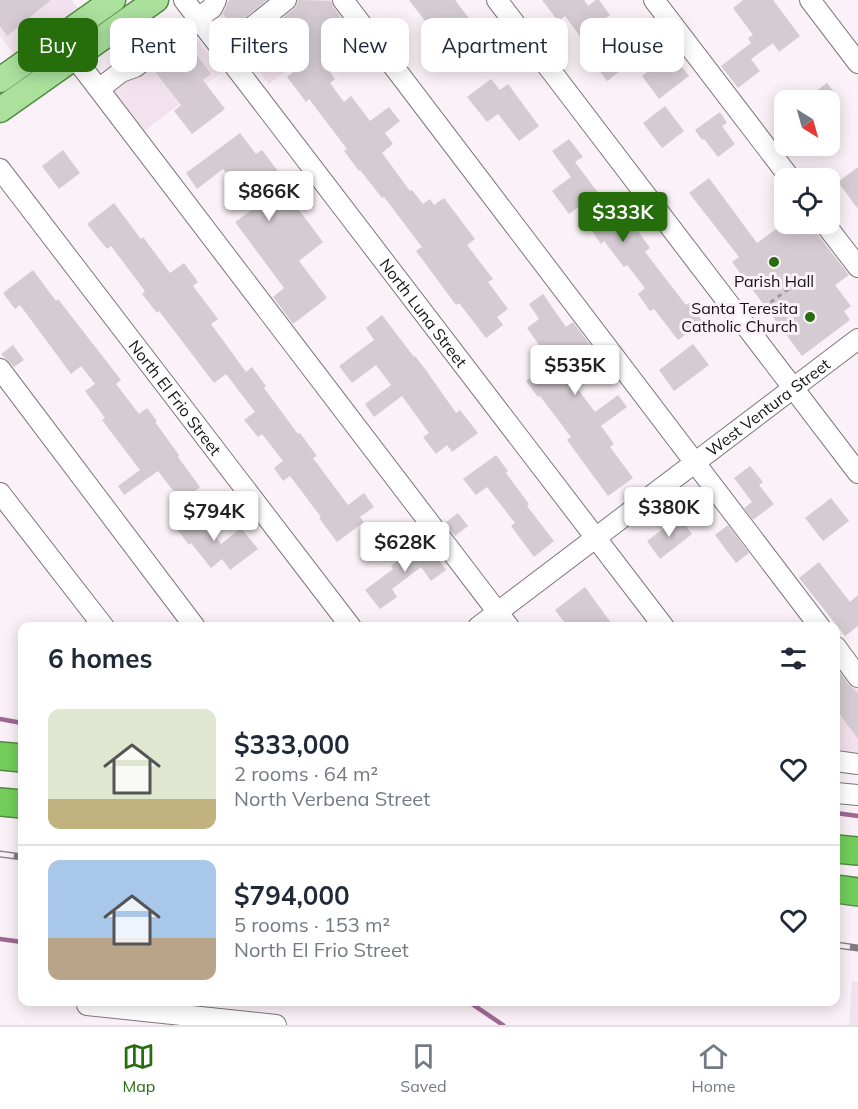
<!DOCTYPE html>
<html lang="en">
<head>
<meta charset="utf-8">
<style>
	:root { --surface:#fff; --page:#f2f2f3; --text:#1f2937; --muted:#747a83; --line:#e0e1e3; --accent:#266d0b }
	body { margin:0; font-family:Mulish,sans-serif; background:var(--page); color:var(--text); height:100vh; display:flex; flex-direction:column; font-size:22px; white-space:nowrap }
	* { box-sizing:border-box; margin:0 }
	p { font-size:20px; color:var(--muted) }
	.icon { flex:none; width:33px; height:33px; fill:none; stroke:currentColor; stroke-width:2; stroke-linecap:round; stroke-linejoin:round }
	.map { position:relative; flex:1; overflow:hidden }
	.side { position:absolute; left:18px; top:622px; width:822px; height:384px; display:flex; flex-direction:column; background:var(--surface); border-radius:12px; box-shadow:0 3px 15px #0003 }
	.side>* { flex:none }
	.guide { position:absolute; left:18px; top:18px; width:822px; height:54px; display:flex; gap:12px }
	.needle { width:39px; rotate:143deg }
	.buttons { position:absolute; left:774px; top:90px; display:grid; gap:12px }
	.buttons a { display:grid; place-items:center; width:66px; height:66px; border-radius:12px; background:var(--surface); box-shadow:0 3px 15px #0003; font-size:30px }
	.price { position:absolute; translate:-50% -51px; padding:0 14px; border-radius:6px; background:#fff; color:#222; font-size:20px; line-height:39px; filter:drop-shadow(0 2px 3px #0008) }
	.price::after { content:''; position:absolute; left:50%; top:36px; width:18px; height:14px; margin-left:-9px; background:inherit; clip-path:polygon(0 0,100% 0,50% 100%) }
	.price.current { background:var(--accent); color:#fff }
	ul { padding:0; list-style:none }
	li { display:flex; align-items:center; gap:18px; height:150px; padding:0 30px }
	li+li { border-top:2px solid var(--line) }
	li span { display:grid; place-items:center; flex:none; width:168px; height:120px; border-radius:12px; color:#555 }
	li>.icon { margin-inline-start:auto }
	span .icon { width:72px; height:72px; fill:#fffc; stroke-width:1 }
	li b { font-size:26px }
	h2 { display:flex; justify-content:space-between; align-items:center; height:72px; padding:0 30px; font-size:26px }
	.tag { padding:0 21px; border-radius:12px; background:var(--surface); box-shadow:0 3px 15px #0003; font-size:21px; line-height:54px }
	.tag.current { background:var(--accent); color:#fff }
	.dock { display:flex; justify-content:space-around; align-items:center; height:84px; border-top:2px solid var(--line); background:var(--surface); font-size:16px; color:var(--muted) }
	.dock a { display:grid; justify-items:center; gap:3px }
	.dock .current { color:var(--accent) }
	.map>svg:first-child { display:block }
	.built { fill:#f2e2ed }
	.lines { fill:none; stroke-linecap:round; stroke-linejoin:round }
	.stream { stroke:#9f6992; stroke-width:4.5 }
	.building { fill:#d5ccd3 }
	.minor-casing { stroke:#7f777d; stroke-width:22 }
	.major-casing { stroke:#528c42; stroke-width:27 }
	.highway-casing { stroke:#528c42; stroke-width:30 }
	.path { stroke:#a1999e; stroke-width:3; stroke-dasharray:4.5 4.5; stroke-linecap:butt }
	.minor { stroke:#fff; stroke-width:20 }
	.major { stroke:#abe19d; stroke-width:24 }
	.highway { stroke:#73cd5b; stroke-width:27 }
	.rail-casing { stroke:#827c80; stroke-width:7 }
	.rail { stroke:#fbf1f8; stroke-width:4.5; stroke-dasharray:14; stroke-linecap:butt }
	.poi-dot { fill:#266d0b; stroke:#fbf1f8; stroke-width:2 }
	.labels { text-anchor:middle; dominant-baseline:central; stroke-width:6; stroke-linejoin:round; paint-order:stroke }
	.poi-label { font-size:16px; fill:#161315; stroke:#fbf1f8 }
	.street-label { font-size:16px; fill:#161315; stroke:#fbf1f8 }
</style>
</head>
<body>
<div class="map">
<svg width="858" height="1025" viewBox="0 0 858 1025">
	<rect width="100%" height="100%" fill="#fbf1f8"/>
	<g class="built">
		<path d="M0 0H72L83 15 19 61 0 36Z"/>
		<path d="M207 0H351L362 15 269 84 206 3Z"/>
		<path d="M180 17 222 72 140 134 98 78Z"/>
		<path d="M836 652 858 683V775L836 773Z"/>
		<path d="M852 981 858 982V1025H849Z"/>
	</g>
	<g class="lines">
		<g class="stream">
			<path d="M0 719 22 723"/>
			<path d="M836 813 858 816"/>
			<path d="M0 939 22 942"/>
			<path d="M469 1002 503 1025"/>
		</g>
	</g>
	<g class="building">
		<path d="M0 0H51L7 36 0 26Z"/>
		<path d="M230 0H267L233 27 223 14 228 2Z"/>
		<path d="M298 0 331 1 333 7 342 19 320 35 341 63 330 72 335 79 330 83 344 102 351 96 370 121 389 107 400 121 385 133 393 144 382 153 410 191 412 190 423 204 430 199 434 205 444 198 475 239 467 245 493 279 488 282 508 309 497 317 503 325 486 338 459 303 456 305 416 251 422 247 384 197 382 198 360 170 359 171 344 151 347 149 309 99 306 102 287 77 309 60 279 21 294 9 297 5Z"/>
		<path d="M409 0H455L474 25 470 28 495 62 480 73 470 60 463 65 447 45 445 47Z"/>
		<path d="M542 0H584L588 6 596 0H599L610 15 604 19 635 60 607 81 589 57 593 54 565 16 558 21Z"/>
		<path d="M743 0H773L800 36 779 52 773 43 751 59 760 71 738 88 721 66 751 43 748 38 753 35 733 8Z"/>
		<path d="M188 44 211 74 203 80 225 109 192 134 174 111 181 105 153 69Z"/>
		<path d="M672 54 689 76 659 99 642 76Z"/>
		<path d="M491 79 500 90 508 84 539 126 519 141 498 114 487 122 467 97Z"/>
		<path d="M827 83 840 100H804Z"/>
		<path d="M665 106 684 131 662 148 643 123Z"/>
		<path d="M720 112 727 123 722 126 735 144 718 157 704 139 702 140 695 130Z"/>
		<path d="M240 133 256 154 262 150 280 174 275 178 323 242 299 261 327 298 293 324 273 297 284 288 235 222 253 209 223 169 197 189 186 173Z"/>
		<path d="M569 139 583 157 575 162 605 202 613 196 650 248 645 252 686 305 689 303 703 322 678 340 654 309 650 311 638 294 645 288 627 265 624 267 604 241 601 244 590 228 595 224 581 205 569 214 552 191 571 177 552 151Z"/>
		<path d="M63 150 80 173 59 189 42 166Z"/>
		<path d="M858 167V209L838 182Z"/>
		<path d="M709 178 757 243 783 224H795L800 229 808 224H813L815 231 849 275 835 285 851 306 844 311 850 320 802 356 732 262 739 257 689 193Z"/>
		<path d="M114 203 141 239 143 237 170 273 184 263 198 282 193 286 218 319 211 324 246 372 252 367 266 386 264 388 298 434 300 433 317 456 313 458 348 505 364 493 374 507 360 517 364 522 337 542 319 518 321 517 290 476 283 481 274 468 283 461 262 434 258 437 244 420 255 412 226 374 214 383 159 311 157 313 142 294 145 291 111 246 107 249 87 224Z"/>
		<path d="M33 270 56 301 58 299 121 380 116 384 139 414 147 408 157 421 155 422 179 455 178 457 200 487 181 501 158 471 124 495 118 486 140 470 102 420 105 418 85 391 95 384 81 366 71 374 20 305 15 309 3 293Z"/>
		<path d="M543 294 566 327 573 322 597 354 567 375 595 412 618 395 627 407 601 426 614 444 610 447 633 478 608 496 567 440 571 437 540 396 538 397 526 381 551 362 527 328 539 319 529 304Z"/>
		<path d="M382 315 414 357 415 356 428 373 456 413 460 410 478 433 452 452 447 445 436 454 423 437 429 433 402 396 374 417 365 404 391 385 376 365 352 383 339 366 374 340 366 328Z"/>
		<path d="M693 344 709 365 674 391 659 370Z"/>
		<path d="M13 345 24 360 14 367 1 354Z"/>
		<path d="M496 455 508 471 506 473 529 504 527 506 554 541 534 557 511 526 515 523 487 487 476 495 463 479Z"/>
		<path d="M750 466 763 482 759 485 774 504 753 520 744 508 752 502 734 478Z"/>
		<path d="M831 498 849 521 823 541 805 518Z"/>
		<path d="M194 508 221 544 241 528 258 549 230 570 222 559 211 568 191 543 189 545 173 524Z"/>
		<path d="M458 513 468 526 455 536 445 523Z"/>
		<path d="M679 517 692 534 660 559 647 541Z"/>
		<path d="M728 525 749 553 736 563 715 535Z"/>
		<path d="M424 540 446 570 431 581 421 567 392 589 397 597 380 609 365 590 393 569 391 566Z"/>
		<path d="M819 562 850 602 858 595V626L845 636 799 578Z"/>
		<path d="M585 587 614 627H568L555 610Z"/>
		<path d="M836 667 848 684 858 693V739L836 709Z"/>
	</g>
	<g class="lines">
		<defs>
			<g id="minor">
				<path id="s1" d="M184 0 664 627"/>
				<path d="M343 0 820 627"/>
				<path d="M497 0 858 473"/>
				<path d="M654 0 790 178"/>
				<path d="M810 0 858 63"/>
				<path d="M198 18 212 8 216 0"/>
				<path d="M223 50 286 0"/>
				<path d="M75 58 509 627"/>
				<path d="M99 89 121 72 135 67 200 20"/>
				<path id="s2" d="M0 169 351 627"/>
				<path d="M825 224 858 267"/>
				<path d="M0 369 195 627"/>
				<path d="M0 493 104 627"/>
				<path id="s3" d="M478 627 858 339"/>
				<path d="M836 647 858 677"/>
				<path d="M836 761 858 764"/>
				<path d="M836 793 858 795"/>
				<path d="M87 1005 276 1025"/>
			</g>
			<g id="major">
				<path d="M0 80 113 0"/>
				<path d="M0 110 156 0"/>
			</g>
			<g id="highway">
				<path d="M0 756 22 758"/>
				<path d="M0 802 22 804"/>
				<path d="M836 849 858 851"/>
				<path d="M836 889 858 892"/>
			</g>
		</defs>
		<use href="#minor" class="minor-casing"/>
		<use href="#major" class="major-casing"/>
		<use href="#highway" class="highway-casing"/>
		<path class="path" d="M756 313 809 274"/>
		<use href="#minor" class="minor"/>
		<use href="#major" class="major"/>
		<use href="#highway" class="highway"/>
		<defs>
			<g id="rail">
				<path d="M0 854 22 857"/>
				<path d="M836 945 858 948"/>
			</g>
		</defs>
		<use href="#rail" class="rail-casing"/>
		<use href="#rail" class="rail"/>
	</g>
	<g class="poi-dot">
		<circle cx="774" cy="262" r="6"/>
		<circle cx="810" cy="317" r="6"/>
	</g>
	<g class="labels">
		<g class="poi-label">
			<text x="774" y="281">Parish Hall</text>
			<text x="798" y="308" text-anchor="end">Santa Teresita<tspan x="798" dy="18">Catholic Church</tspan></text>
		</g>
		<g class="street-label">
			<text stroke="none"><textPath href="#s1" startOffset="394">North Luna Street</textPath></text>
			<text stroke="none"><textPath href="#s2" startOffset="288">North El Frio Street</textPath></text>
			<text stroke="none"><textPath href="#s3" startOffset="364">West Ventura Street</textPath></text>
		</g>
	</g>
</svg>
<div class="buttons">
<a><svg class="needle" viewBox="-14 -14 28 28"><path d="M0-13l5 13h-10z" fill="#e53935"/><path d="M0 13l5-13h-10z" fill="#747a83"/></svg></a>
<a><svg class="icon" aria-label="locate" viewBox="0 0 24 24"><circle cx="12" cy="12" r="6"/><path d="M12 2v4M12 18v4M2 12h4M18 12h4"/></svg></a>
</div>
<b class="price" style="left:269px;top:222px">$866K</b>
<b class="price current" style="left:623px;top:243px">$333K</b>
<b class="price" style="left:575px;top:396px">$535K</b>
<b class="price" style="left:669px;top:538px">$380K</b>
<b class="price" style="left:214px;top:542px">$794K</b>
<b class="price" style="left:405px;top:573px">$628K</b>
<div class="guide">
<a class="tag current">Buy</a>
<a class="tag">Rent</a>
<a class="tag">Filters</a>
<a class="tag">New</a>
<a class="tag">Apartment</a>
<a class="tag">House</a>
</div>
<section class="side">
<h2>6 homes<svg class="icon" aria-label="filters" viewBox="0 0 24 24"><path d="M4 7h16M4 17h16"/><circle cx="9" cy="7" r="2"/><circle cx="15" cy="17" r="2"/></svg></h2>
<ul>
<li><span style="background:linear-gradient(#dfe7d0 75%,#c2b280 0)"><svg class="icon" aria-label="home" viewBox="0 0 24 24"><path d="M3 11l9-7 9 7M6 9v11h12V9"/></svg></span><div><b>$333,000</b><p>2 rooms · 64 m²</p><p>North Verbena Street</p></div><svg class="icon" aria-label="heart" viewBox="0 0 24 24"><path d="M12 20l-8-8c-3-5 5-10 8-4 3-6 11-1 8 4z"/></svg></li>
<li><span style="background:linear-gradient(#a9c7e8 65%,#b9a48a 0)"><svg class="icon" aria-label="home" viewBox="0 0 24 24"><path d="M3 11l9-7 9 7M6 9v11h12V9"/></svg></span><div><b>$794,000</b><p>5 rooms · 153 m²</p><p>North El Frio Street</p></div><svg class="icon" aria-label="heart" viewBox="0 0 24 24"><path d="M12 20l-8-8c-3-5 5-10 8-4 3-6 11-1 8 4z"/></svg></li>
</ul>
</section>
</div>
<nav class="dock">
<a class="current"><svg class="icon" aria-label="map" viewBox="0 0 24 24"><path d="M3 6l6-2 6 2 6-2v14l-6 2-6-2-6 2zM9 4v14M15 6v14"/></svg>Map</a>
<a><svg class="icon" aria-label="saved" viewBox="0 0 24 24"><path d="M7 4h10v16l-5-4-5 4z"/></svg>Saved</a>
<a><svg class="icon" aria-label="home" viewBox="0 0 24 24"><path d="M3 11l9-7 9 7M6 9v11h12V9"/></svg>Home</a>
</nav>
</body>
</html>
